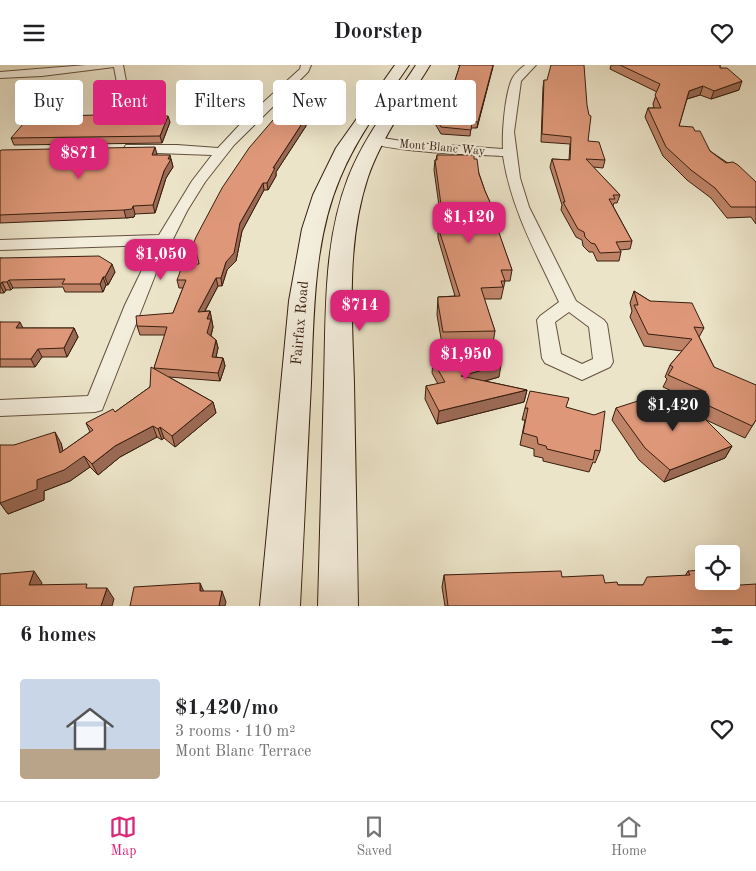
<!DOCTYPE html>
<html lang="en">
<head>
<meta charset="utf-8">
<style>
	:root { --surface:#fff; --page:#f2f2f2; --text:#202124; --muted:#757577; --line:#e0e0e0; --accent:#db2777 }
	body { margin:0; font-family:"Old Standard TT",serif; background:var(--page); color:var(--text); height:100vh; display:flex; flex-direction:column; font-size:19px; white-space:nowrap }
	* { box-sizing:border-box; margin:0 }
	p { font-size:16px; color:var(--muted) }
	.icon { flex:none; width:28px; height:28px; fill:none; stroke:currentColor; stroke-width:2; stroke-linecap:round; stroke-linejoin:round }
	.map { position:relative; height:541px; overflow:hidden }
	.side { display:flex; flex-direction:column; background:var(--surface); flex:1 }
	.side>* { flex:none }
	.guide { position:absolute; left:15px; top:15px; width:500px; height:45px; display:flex; gap:10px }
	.fabs { position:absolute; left:695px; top:480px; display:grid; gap:10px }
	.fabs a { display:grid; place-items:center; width:45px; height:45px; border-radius:5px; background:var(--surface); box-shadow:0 5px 20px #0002; font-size:25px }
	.price { position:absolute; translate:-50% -42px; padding:0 11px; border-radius:10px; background:var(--accent); color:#fff; font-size:16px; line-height:32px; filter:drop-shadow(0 1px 2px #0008) }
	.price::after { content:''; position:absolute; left:50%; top:30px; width:15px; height:11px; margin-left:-8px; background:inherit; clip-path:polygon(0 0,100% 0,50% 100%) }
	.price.selected { background:#222; color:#fff }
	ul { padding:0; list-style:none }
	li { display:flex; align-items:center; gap:15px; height:125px; padding:0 20px }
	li+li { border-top:1px solid var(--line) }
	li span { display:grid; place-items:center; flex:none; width:140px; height:100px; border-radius:5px; color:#555 }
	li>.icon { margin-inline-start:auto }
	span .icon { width:60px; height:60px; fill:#fffc; stroke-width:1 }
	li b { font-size:21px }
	h2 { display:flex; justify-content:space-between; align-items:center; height:60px; padding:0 20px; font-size:21px }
	.chip { padding:0 18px; border-radius:5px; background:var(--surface); box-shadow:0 5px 20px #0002; font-size:18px; line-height:45px }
	.chip.selected { background:var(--accent); color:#fff }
	header { display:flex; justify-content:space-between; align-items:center; height:65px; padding:0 20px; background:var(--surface); font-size:22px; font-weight:700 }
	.menu { display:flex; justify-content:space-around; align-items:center; height:70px; border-top:1px solid var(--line); background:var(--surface); font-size:14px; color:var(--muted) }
	.menu a { display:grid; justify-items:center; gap:2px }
	.menu .selected { color:var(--accent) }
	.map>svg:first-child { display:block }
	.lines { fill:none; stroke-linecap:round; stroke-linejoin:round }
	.street-casing { stroke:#64503d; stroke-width:2 }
	.secondary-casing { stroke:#371e0e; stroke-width:2 }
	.street { fill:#f3eddc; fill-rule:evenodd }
	.secondary { fill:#f3eddc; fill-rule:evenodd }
	.wall { fill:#bf8368; stroke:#371e0e }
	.shaded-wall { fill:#9b6a55; stroke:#371e0e }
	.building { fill:#de9879; stroke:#371e0e }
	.labels { text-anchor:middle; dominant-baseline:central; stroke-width:4; stroke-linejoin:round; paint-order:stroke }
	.far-street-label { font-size:12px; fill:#371e0e; stroke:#f3eddc }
	.street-label { font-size:15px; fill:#371e0e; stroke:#f3eddc }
</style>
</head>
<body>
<header><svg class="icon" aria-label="menu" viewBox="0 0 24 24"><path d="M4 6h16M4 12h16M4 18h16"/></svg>Doorstep<svg class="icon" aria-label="heart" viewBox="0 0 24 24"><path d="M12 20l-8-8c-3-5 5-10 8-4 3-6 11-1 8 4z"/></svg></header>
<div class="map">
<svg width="756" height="541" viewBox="0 0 756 541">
	<rect width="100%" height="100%" fill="#ece4c9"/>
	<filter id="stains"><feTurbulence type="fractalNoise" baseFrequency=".004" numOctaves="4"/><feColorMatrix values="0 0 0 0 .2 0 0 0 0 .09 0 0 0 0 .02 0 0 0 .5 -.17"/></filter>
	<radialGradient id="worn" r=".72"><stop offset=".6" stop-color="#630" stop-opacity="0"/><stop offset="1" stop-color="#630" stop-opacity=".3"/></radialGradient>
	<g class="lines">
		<defs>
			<g id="street">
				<path d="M86 0H123L126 16 125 18H117L114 2 42 11 0 13V7Z"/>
				<path d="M301 0H311L308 7 234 80 205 117 187 146 156 208 102 345 95 347 0 351V335L88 331 125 240 154 180 0 185V175L159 170 192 116 212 90 130 87 126 86 124 83 126 80H177L218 83 246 53 300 4Z"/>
				<path d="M525 0H536L521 16 514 67 520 113 529 142 576 236 604 255 607 259 613 297 610 302 582 315 545 298 542 293 537 255 540 251 559 237C537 190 511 144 503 91 483 90 380 87 370 76L376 72 415 78 503 84C502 67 505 29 512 14 515 8 520 4 525 0ZM569 247 589 262 593 294 582 299 561 289 555 257Z"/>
			</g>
			<g id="secondary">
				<path d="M395 0H409C384 36 357 72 340 113 313 177 314 249 311 318 307 392 304 467 300 541H260L289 236 302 164 313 130 336 83Z"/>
				<path d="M416 0H430C408 36 382 72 368 112 346 178 352 250 354 318 355 393 357 467 358 541H318C320 467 322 393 324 318 326 250 323 178 348 113 364 72 392 37 416 0Z"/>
			</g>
		</defs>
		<use href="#street" class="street-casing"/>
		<use href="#secondary" class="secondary-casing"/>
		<use href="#street" class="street"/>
		<use href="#secondary" class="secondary"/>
	</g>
	<g class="wall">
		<path d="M458 0H493L477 63H471L470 71 441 69 426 43V37L443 38 450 31 460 0Z"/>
		<path d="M611 0H720V3L739 25 711 34 700 30 687 34 679 61 695 66 710 86 756 117V159L751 152 727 153 711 133 687 115 663 91 645 52 648 43H654L653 39 657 27 610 4Z"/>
		<path d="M544 15 588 76 605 95 603 103 593 102 620 130 617 138H614L613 141 632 176 630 184 620 185 621 187 619 196H597L593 187H589L583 181 582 175 576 172 561 145 562 140 550 102 552 94 569 95 570 79 541 77 543 22Z"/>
		<path d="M305 54 306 61 276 107V111L268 125H264L242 166 236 196 227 205 222 221H218L205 246H210L213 262 211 271 216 275 218 283 216 292 223 293 225 301 220 316 169 312 213 337 216 348 175 382 164 373 162 375 157 372 120 392 98 410 90 402 70 416 44 426V435L8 449 0 438 14 380 61 378 63 386 90 367 86 358 115 347 150 322 154 303 165 270H140L137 261 173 248 183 223H179L177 215 199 199 286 56Z"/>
		<path d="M170 57 162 78 14 80 11 73Z"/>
		<path d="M0 86 157 89 156 90 171 94 173 102 166 113 155 148 135 149 134 152 126 153 0 158Z"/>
		<path d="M437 90 474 94 485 126 501 162 499 169 512 205 510 216H505L501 234H484L495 266 493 278 442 279 437 250 438 232 455 231 438 173V162H442L434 105 435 95H436Z"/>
		<path d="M0 193 115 207 108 220H106L103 227H65L63 222 13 223 11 225H6L4 228H0Z"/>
		<path d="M634 226 650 236 704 263 699 272 714 302 756 355 745 373 704 354 732 381 725 393 664 417 639 395 612 355 616 343 655 344 688 337 689 334 663 322 667 314 665 312 670 300 682 286 644 281 630 252 632 246 630 238Z"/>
		<path d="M0 257 23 263H74L78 272 67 292H42L35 302H0Z"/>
		<path d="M433 296 499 312 485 316 527 325 524 337 437 359 425 334 426 321 438 319 432 308Z"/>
		<path d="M566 342 600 386 595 398 593 397 589 407 543 396V393L534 391V384L520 380 525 355H522L525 343Z"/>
		<path d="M688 506 725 521 756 541H445L442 522 444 510 562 512 618 520H643L685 511Z"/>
	</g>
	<g class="shaded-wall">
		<path d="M493 0V2L477 63 478 57Z"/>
		<path d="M742 16 739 25 711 34 714 26Z"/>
		<path d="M703 21 700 30 687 34 689 26Z"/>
		<path d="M168 51 170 57 162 78 160 71Z"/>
		<path d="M305 54 306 61 276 107V111L268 125 267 118 273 103Z"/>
		<path d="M155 82 157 89 154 97 152 90Z"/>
		<path d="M170 90 173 102 166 113 155 148 153 140 168 94Z"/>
		<path d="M263 118 264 125 242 166 236 196 227 205 222 221 221 213 226 197 240 158Z"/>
		<path d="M133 141 135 149 134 152 126 153 124 145Z"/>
		<path d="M112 199 115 207 108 220 105 212Z"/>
		<path d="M103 212 106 220 103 227 100 219Z"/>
		<path d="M216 213 218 221 200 255 198 247Z"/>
		<path d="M9 215 13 223 11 225 7 217Z"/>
		<path d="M2 217 6 225 4 228 0 220Z"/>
		<path d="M210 246 213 262 209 277 207 268V254Z"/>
		<path d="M20 257 24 265 16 263Z"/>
		<path d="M74 263 78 272 67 292 64 283Z"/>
		<path d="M216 275 218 283 214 301 212 292Z"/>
		<path d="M38 284 42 292 35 302 31 294Z"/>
		<path d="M223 293 225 301 220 316 218 308Z"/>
		<path d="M501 300 499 312 459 323 461 311Z"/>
		<path d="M527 325 524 337 437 359 439 346Z"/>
		<path d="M213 337 216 348 175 382 172 371Z"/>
		<path d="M153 361 157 372 120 392 98 410 92 399 115 381Z"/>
		<path d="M160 362 164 373 162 375 158 364Z"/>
		<path d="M55 367 61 378 66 399 60 388Z"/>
		<path d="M732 381 725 393 664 417 670 405Z"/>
		<path d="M84 391 90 402 70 416 44 426V435L8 449 0 438 37 415Z"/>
		<path d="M34 506 42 518 37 531 29 520Z"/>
		<path d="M200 518 205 529 200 526Z"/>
		<path d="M107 523 114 534 112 541H101Z"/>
		<path d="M222 526 226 537 225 541H219Z"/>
	</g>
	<g class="building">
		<path d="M460 0H493L478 57 472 56 471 65 441 62 426 37 443 38 444 30 450 31Z"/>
		<path d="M551 0H584L587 40 589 50 591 51 588 76 599 77 605 95 586 94 620 130H613L615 134H609L632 176 616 177 621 187 600 188 595 179 591 178 585 172 584 167 578 164 563 137H565L552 94 570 95 571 72 542 69 544 15H547Z"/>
		<path d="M620 0H720V3H727L742 16 714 26 703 21 689 26 679 61 693 62 695 66H700L710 86 726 98 733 97 738 100 756 117V142H731L715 123 691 105 666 82 648 43H661L655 30 660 19Z"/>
		<path d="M97 50 168 51 160 71 11 73 29 52Z"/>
		<path d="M286 52 305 54 273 103H275L267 118H263L240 158 234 188 226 197 221 213H216L198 247 210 246 207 254H211L207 268 216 275 212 292 223 293 218 308 154 303 167 262 137 261 136 251 173 248 186 215H177L183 199H199L194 177 196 172 222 123 249 83 273 55 286 56Z"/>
		<path d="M155 82 152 90H170L168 94H171L164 106 153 140 133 141 132 144 124 145 0 150V86L1 85Z"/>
		<path d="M437 90H474V94H477L479 109 485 126 501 162H499L500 165H498L512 205H501L505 216H501L503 222 481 223 495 266 443 267 438 238V232L460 231 438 162H444L435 95H437Z"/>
		<path d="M99 191 112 199 105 212H103L100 219H62L65 214 9 215 7 217H2L0 220V193Z"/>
		<path d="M634 226 650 236 692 238 704 263 694 262 714 302 756 320V355L752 361 690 332 706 327 668 310 673 302 670 300 692 274 648 269 634 240H638Z"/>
		<path d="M0 257H20L16 263H74L64 283 38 284 31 294H0Z"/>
		<path d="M490 284 501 300 461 311 527 325 439 346 426 321 445 317 433 296Z"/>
		<path d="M151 302 213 337 172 371 160 362 158 364 153 361 115 381 92 399 84 391 64 405 37 415V424L0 438V380H14L55 367 60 388 93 365 86 358 113 344 115 347 150 322Z"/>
		<path d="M530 326 569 333 566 342 594 350 605 346 600 386 595 385 593 395 547 384 546 381 538 379 537 372 523 368 528 343H525Z"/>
		<path d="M644 334 655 344 685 334 732 381 670 405 645 383 616 343Z"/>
		<path d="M704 505V516H723L725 521 756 519V541H448L444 510 561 506 562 512 603 510 605 518 617 517 618 520H643L647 512 690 510 688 506Z"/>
		<path d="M34 506 29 520 87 519 86 523H107L101 541H0V509Z"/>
		<path d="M200 518V526H222L219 541H130L134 522Z"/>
	</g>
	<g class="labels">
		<g class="far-street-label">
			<text transform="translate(442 83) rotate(5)">Mont Blanc Way</text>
		</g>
		<g class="street-label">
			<text transform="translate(301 258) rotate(-85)">Fairfax Road</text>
		</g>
	</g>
	<rect width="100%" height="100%" filter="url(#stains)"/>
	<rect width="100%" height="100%" fill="url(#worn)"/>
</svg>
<div class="fabs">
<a><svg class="icon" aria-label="locate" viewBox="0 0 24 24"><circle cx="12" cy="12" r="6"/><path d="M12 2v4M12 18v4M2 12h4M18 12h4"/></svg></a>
</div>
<b class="price" style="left:79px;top:115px">$871</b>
<b class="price" style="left:469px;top:179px">$1,120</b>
<b class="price" style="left:161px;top:216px">$1,050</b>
<b class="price" style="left:360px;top:267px">$714</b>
<b class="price" style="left:466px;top:316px">$1,950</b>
<b class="price selected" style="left:673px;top:367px">$1,420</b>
<div class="guide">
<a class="chip">Buy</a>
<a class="chip selected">Rent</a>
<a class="chip">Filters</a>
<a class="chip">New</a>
<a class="chip">Apartment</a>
</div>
</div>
<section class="side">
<h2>6 homes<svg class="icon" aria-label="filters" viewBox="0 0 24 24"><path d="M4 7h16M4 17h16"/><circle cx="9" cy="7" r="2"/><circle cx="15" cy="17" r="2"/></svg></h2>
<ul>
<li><span style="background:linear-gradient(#c9d6e8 70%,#b9a48a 0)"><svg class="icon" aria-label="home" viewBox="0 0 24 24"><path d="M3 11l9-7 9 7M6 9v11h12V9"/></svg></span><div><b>$1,420/mo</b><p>3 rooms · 110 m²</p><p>Mont Blanc Terrace</p></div><svg class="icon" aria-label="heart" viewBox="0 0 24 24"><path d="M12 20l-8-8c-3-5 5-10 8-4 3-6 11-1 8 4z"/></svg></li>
</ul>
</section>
<nav class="menu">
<a class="selected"><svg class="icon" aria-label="map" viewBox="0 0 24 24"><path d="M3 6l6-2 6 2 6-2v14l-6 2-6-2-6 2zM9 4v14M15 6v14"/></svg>Map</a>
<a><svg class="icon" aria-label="saved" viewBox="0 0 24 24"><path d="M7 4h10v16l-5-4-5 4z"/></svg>Saved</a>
<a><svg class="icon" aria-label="home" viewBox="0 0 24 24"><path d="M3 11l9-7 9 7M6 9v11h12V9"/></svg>Home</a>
</nav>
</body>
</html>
